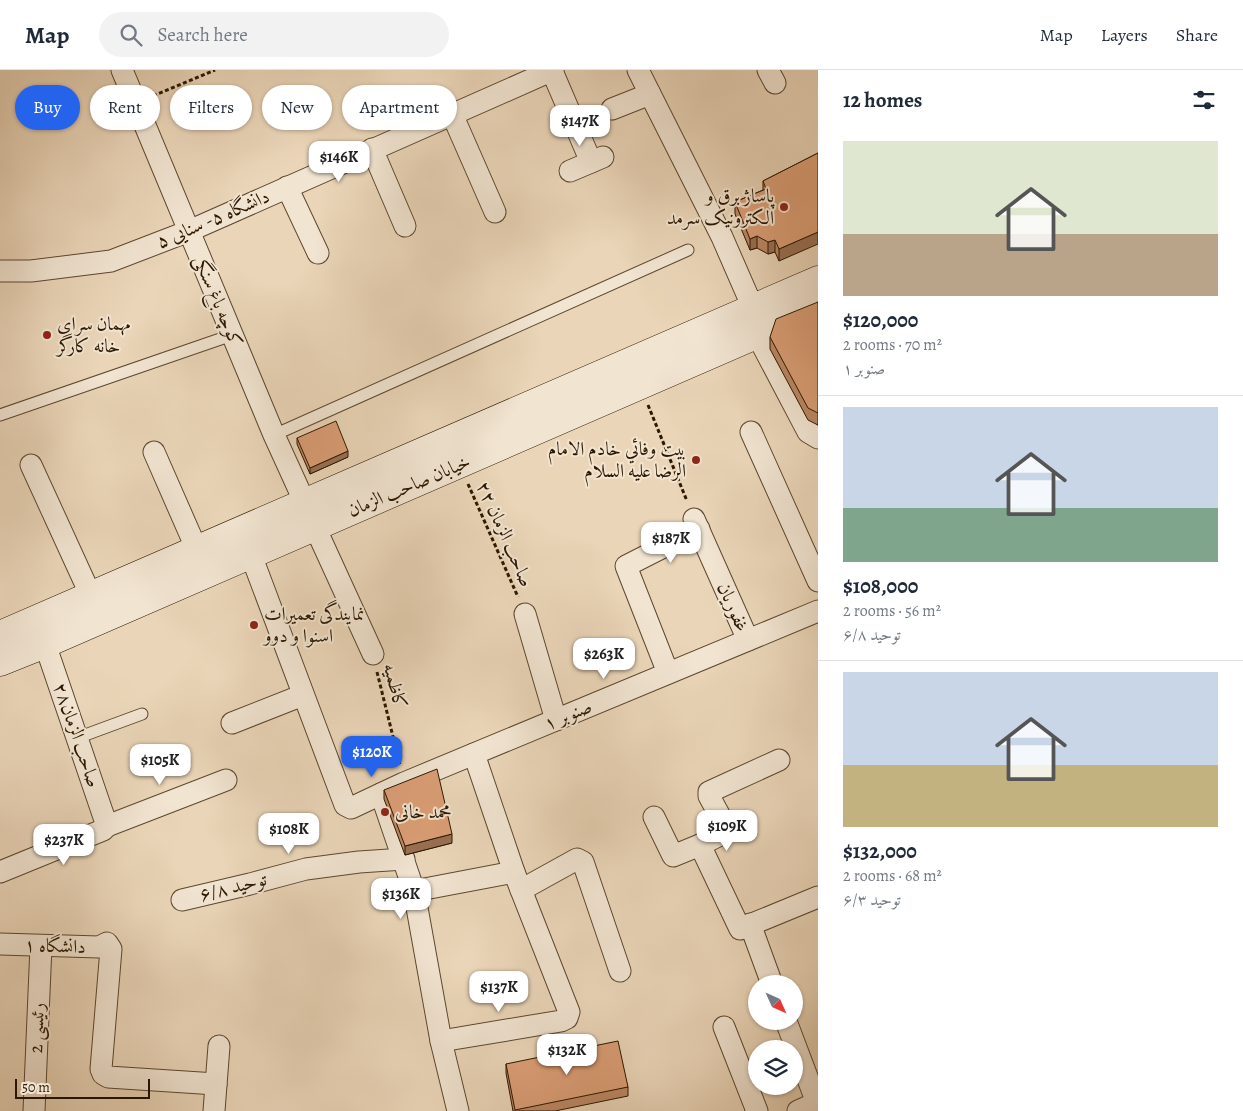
<!DOCTYPE html>
<html lang="en">
<head>
<meta charset="utf-8">
<style>
	:root { --surface:#fff; --page:#f2f2f3; --text:#1f2937; --muted:#747a83; --line:#e0e1e3; --accent:#2563eb }
	body { margin:0; font-family:Alegreya,Amiri,serif; background:var(--page); color:var(--text); height:100vh; display:flex; flex-direction:column; font-size:19px; white-space:nowrap }
	* { box-sizing:border-box; margin:0 }
	p { font-size:16px; color:var(--muted) }
	.icon { flex:none; width:28px; height:28px; fill:none; stroke:currentColor; stroke-width:2; stroke-linecap:round; stroke-linejoin:round }
	.map { position:relative; flex:1; overflow:hidden }
	.panel { display:flex; flex-direction:column; background:var(--surface); width:425px }
	.panel>* { flex:none }
	.hud { position:absolute; left:15px; top:15px; width:475px; height:45px; display:flex; gap:10px }
	.needle { width:32px; rotate:135deg }
	.controls { position:absolute; left:748px; top:905px; display:grid; gap:10px }
	.controls a { display:grid; place-items:center; width:55px; height:55px; border-radius:50%; background:var(--surface); box-shadow:0 1px 4px #0004; font-size:25px }
	.scale { position:absolute; left:15px; bottom:12px; width:135px; box-sizing:border-box; padding-left:5px; border:2px solid #2c1800; border-top:0; font-size:14px; line-height:18px; white-space:nowrap; color:#2c1800; -webkit-text-stroke:4px #f1e4d1; paint-order:stroke }
	.price { position:absolute; translate:-50% -42px; padding:0 11px; border-radius:10px; background:#fff; color:#222; font-size:16px; line-height:32px; filter:drop-shadow(0 1px 2px #0008) }
	.price::after { content:''; position:absolute; left:50%; top:30px; width:15px; height:11px; margin-left:-8px; background:inherit; clip-path:polygon(0 0,100% 0,50% 100%) }
	.price.current { background:var(--accent); color:#fff }
	ul { padding:0; list-style:none }
	li { display:grid; align-content:center; gap:10px; height:265px; padding:0 25px }
	li+li { border-top:1px solid var(--line) }
	li span { display:grid; place-items:center; height:155px; border-radius:0px; color:#555 }
	li>.icon { margin-inline-start:auto }
	span .icon { width:90px; height:90px; fill:#fffc; stroke-width:1 }
	li b { font-size:21px }
	h2 { display:flex; justify-content:space-between; align-items:center; height:60px; padding:0 25px; font-size:21px }
	.chip { padding:0 18px; border-radius:22px; background:var(--surface); box-shadow:0 1px 4px #0004; font-size:18px; line-height:45px }
	.chip.current { background:var(--accent); color:#fff }
	header { display:flex; align-items:center; gap:30px; box-sizing:border-box; height:70px; padding:0 25px; background:var(--surface); border-bottom:1px solid var(--line) }
	header strong { font-size:24px }
	nav { display:flex; gap:28px; margin-inline-start:auto; font-size:18px }
	.search { width:350px; height:45px; background:var(--page); display:flex; align-items:center; gap:12px; box-sizing:border-box; padding:0 18px; border-radius:28px; color:var(--muted); font-size:19px }
	main { display:flex; flex:1; min-height:0 }
	.map>svg:first-child { display:block }
	.lines { fill:none; stroke-linecap:round; stroke-linejoin:round }
	.service-casing { stroke:#5c472e; stroke-width:13 }
	.minor-casing { stroke:#5c472e; stroke-width:23 }
	.secondary-casing { stroke:#2c1800; stroke-width:29 }
	.path { stroke:#2c1800; stroke-width:3; stroke-dasharray:4 2.5; stroke-linecap:butt }
	.service { stroke:#f1e4d1; stroke-width:11 }
	.minor { stroke:#f1e4d1; stroke-width:21 }
	.secondary { stroke:#f1e4d1; stroke-width:28 }
	.wall { fill:#bc8865; stroke:#2c1800 }
	.shaded-wall { fill:#996f53; stroke:#2c1800 }
	.building { fill:#db9e76; stroke:#2c1800 }
	.poi-dot { fill:#8f2418; stroke:#f1e4d1; stroke-width:2 }
	.labels { text-anchor:middle; dominant-baseline:central; stroke-width:4; stroke-linejoin:round; paint-order:stroke }
	.poi-label { font-size:19px; fill:#2c1800; stroke:#f1e4d1; text-anchor:start }
	.street-label { font-size:19px; fill:#2c1800; stroke:#f1e4d1 }
</style>
</head>
<body>
<header>
<strong>Map</strong>
<div class="search"><svg class="icon" aria-label="search" viewBox="0 0 24 24"><circle cx="10" cy="10" r="6"/><path d="M15 15l6 6"/></svg>Search here</div>
<nav><a>Map</a><a>Layers</a><a>Share</a></nav>
</header>
<main>
<div class="map">
<svg width="818" height="1041" viewBox="0 0 818 1041">
	<rect width="100%" height="100%" fill="#ead5b8"/>
	<filter id="stains"><feTurbulence type="fractalNoise" baseFrequency=".004" numOctaves="4"/><feColorMatrix values="0 0 0 0 .2 0 0 0 0 .09 0 0 0 0 .02 0 0 0 .5 -.17"/></filter>
	<radialGradient id="worn" r=".72"><stop offset=".6" stop-color="#630" stop-opacity="0"/><stop offset="1" stop-color="#630" stop-opacity=".3"/></radialGradient>
	<g class="lines">
		<defs>
			<g id="service">
				<path d="M0 345 232 265"/>
				<path d="M274 365 688 180"/>
				<path d="M77 668 142 644"/>
			</g>
			<g id="minor">
				<path d="M122 0 274 365 305 433"/>
				<path d="M638 0 722 167 753 238"/>
				<path d="M768 0 775 13"/>
				<path d="M552 1 591 92"/>
				<path d="M612 39 650 24"/>
				<path d="M452 44 495 142"/>
				<path d="M372 79 405 156"/>
				<path d="M570 101 603 87"/>
				<path d="M287 117 318 183"/>
				<path d="M0 201H31L111 191 189 161 553 0"/>
				<path d="M757 265 808 362 818 368"/>
				<path d="M751 362 818 511"/>
				<path d="M154 382 197 480"/>
				<path d="M31 395 91 526"/>
				<path d="M694 449 748 570"/>
				<path d="M315 457 373 584"/>
				<path d="M251 485 345 735 351 738 404 713 818 541"/>
				<path d="M525 544 556 650"/>
				<path d="M45 574 107 756"/>
				<path d="M668 603 626 496 699 459"/>
				<path d="M232 653 303 625"/>
				<path d="M381 724 414 821 441 971 458 1041"/>
				<path d="M654 747 673 786 700 775 728 761 709 726V722L779 690"/>
				<path d="M700 775 740 859 818 827"/>
				<path d="M0 802 103 760 107 756 226 710"/>
				<path d="M521 820 577 789 583 792 620 901"/>
				<path d="M414 821 514 802"/>
				<path d="M182 830 250 814 306 799 359 792 404 789"/>
				<path d="M750 854 772 914"/>
				<path d="M0 874 99 877 107 873 111 879 101 999 103 1004 108 1007 216 1014"/>
				<path d="M786 951 817 1033"/>
				<path d="M724 957 757 1041"/>
				<path d="M441 971 561 951 567 948 569 942 514 802 474 684"/>
				<path d="M34 1041 41 876"/>
				<path d="M214 1041 219 976"/>
				<path d="M798 1041 818 1032"/>
			</g>
			<g id="secondary">
				<path d="M0 565 818 210"/>
				<path d="M0 592 45 574 818 238"/>
			</g>
		</defs>
		<use href="#service" class="service-casing"/>
		<use href="#minor" class="minor-casing"/>
		<use href="#secondary" class="secondary-casing"/>
		<g class="path">
			<path d="M153 26 215 0"/>
			<path d="M648 335 687 431"/>
			<path d="M468 414 518 527"/>
			<path d="M377 602 400 695"/>
		</g>
		<use href="#service" class="service"/>
		<use href="#minor" class="minor"/>
		<use href="#secondary" class="secondary"/>
	</g>
	<g class="wall">
		<path d="M818 83 779 191 775 182 768 184 757 178 750 180 735 144V132L763 120V111Z"/>
		<path d="M818 232V355L808 350 770 279V267Z"/>
		<path d="M297 368 348 387 310 404 297 374Z"/>
		<path d="M384 720 452 773 405 785 384 729Z"/>
		<path d="M506 994 628 1017V1026L555 1041H513L506 1003Z"/>
	</g>
	<g class="shaded-wall">
		<path d="M818 162V174L779 191V179Z"/>
		<path d="M757 166V178L750 180V169Z"/>
		<path d="M775 170V182L768 184V172Z"/>
		<path d="M348 381V387L310 404V398Z"/>
		<path d="M452 764V773L405 785V776Z"/>
	</g>
	<g class="building">
		<path d="M818 83V162L779 179 775 170 768 172 757 166 750 169 735 132 766 119 763 111Z"/>
		<path d="M818 232V343L808 338 770 267 776 249Z"/>
		<path d="M336 351 348 381 310 398 297 368Z"/>
		<path d="M437 699 452 764 405 776 384 720Z"/>
		<path d="M618 971 628 1017 515 1040 506 994Z"/>
	</g>
	<g class="poi-dot">
		<circle cx="784" cy="137" r="5"/>
		<circle cx="47" cy="265" r="5"/>
		<circle cx="696" cy="390" r="5"/>
		<circle cx="254" cy="555" r="5"/>
		<circle cx="385" cy="742" r="5"/>
	</g>
	<g class="labels">
		<g class="poi-label">
			<text x="774" y="126" text-anchor="end">پاساژ برق و<tspan x="774" dy="22">الکترونیک سرمد</tspan></text>
			<text x="57" y="254">مهمان سرای<tspan x="57" dy="22">خانه کارگر</tspan></text>
			<text x="686" y="379" text-anchor="end">بيت وفائي خادم الامام<tspan x="686" dy="22">الرضا عليه السلام</tspan></text>
			<text x="264" y="544">نمایندگی تعمیرات<tspan x="264" dy="22">اسنوا و دوو</tspan></text>
			<text x="395" y="742">محمد خانی</text>
		</g>
		<g class="street-label">
			<text transform="translate(213 149) rotate(-23)">دانشگاه ۵- سنایی ۵</text>
			<text transform="translate(218 231) rotate(67)">کوچه باغ سنگی</text>
			<text transform="translate(409 416) rotate(-23)">خیابان صاحب الزمان</text>
			<text transform="translate(505 464) rotate(66)">صاحب الزمان ۲۲</text>
			<text transform="translate(733 537) rotate(66)">غفوریان</text>
			<text transform="translate(395 616) rotate(76)">کاظمیه</text>
			<text transform="translate(568 645) rotate(-23)">صنوبر ۱</text>
			<text transform="translate(77 665) rotate(71)">صاحب الزمان۲۸</text>
			<text transform="translate(233 817) rotate(-14)">توحید ۶/۸</text>
			<text transform="translate(55 876) rotate(2)">دانشگاه ۱</text>
			<text transform="translate(37 958) rotate(-88)">رئیسی 2</text>
		</g>
	</g>
	<rect width="100%" height="100%" filter="url(#stains)"/>
	<rect width="100%" height="100%" fill="url(#worn)"/>
</svg>
<div class="controls">
<a><svg class="needle" viewBox="-14 -14 28 28"><path d="M0-13l5 13h-10z" fill="#e53935"/><path d="M0 13l5-13h-10z" fill="#747a83"/></svg></a>
<a><svg class="icon" aria-label="layers" viewBox="0 0 24 24"><path d="M12 4l9 5-9 5-9-5zM3 14l9 5 9-5"/></svg></a>
</div>
<div class="scale">50 m</div>
<b class="price" style="left:580px;top:77px">$147K</b>
<b class="price" style="left:339px;top:113px">$146K</b>
<b class="price" style="left:671px;top:494px">$187K</b>
<b class="price" style="left:604px;top:610px">$263K</b>
<b class="price current" style="left:372px;top:708px">$120K</b>
<b class="price" style="left:160px;top:716px">$105K</b>
<b class="price" style="left:727px;top:782px">$109K</b>
<b class="price" style="left:289px;top:785px">$108K</b>
<b class="price" style="left:64px;top:796px">$237K</b>
<b class="price" style="left:401px;top:850px">$136K</b>
<b class="price" style="left:499px;top:943px">$137K</b>
<b class="price" style="left:567px;top:1006px">$132K</b>
<div class="hud">
<a class="chip current">Buy</a>
<a class="chip">Rent</a>
<a class="chip">Filters</a>
<a class="chip">New</a>
<a class="chip">Apartment</a>
</div>
</div>
<section class="panel">
<h2>12 homes<svg class="icon" aria-label="filters" viewBox="0 0 24 24"><path d="M4 7h16M4 17h16"/><circle cx="9" cy="7" r="2"/><circle cx="15" cy="17" r="2"/></svg></h2>
<ul>
<li><span style="background:linear-gradient(#dfe7d0 60%,#b9a48a 0)"><svg class="icon" aria-label="home" viewBox="0 0 24 24"><path d="M3 11l9-7 9 7M6 9v11h12V9"/></svg></span><div><b>$120,000</b><p>2 rooms · 70 m²</p><p>صنوبر ۱</p></div></li>
<li><span style="background:linear-gradient(#c9d6e8 65%,#7fa58c 0)"><svg class="icon" aria-label="home" viewBox="0 0 24 24"><path d="M3 11l9-7 9 7M6 9v11h12V9"/></svg></span><div><b>$108,000</b><p>2 rooms · 56 m²</p><p>توحید ۶/۸</p></div></li>
<li><span style="background:linear-gradient(#c9d6e8 60%,#c2b280 0)"><svg class="icon" aria-label="home" viewBox="0 0 24 24"><path d="M3 11l9-7 9 7M6 9v11h12V9"/></svg></span><div><b>$132,000</b><p>2 rooms · 68 m²</p><p>توحید ۶/۳</p></div></li>
</ul>
</section>
</main>
</body>
</html>
